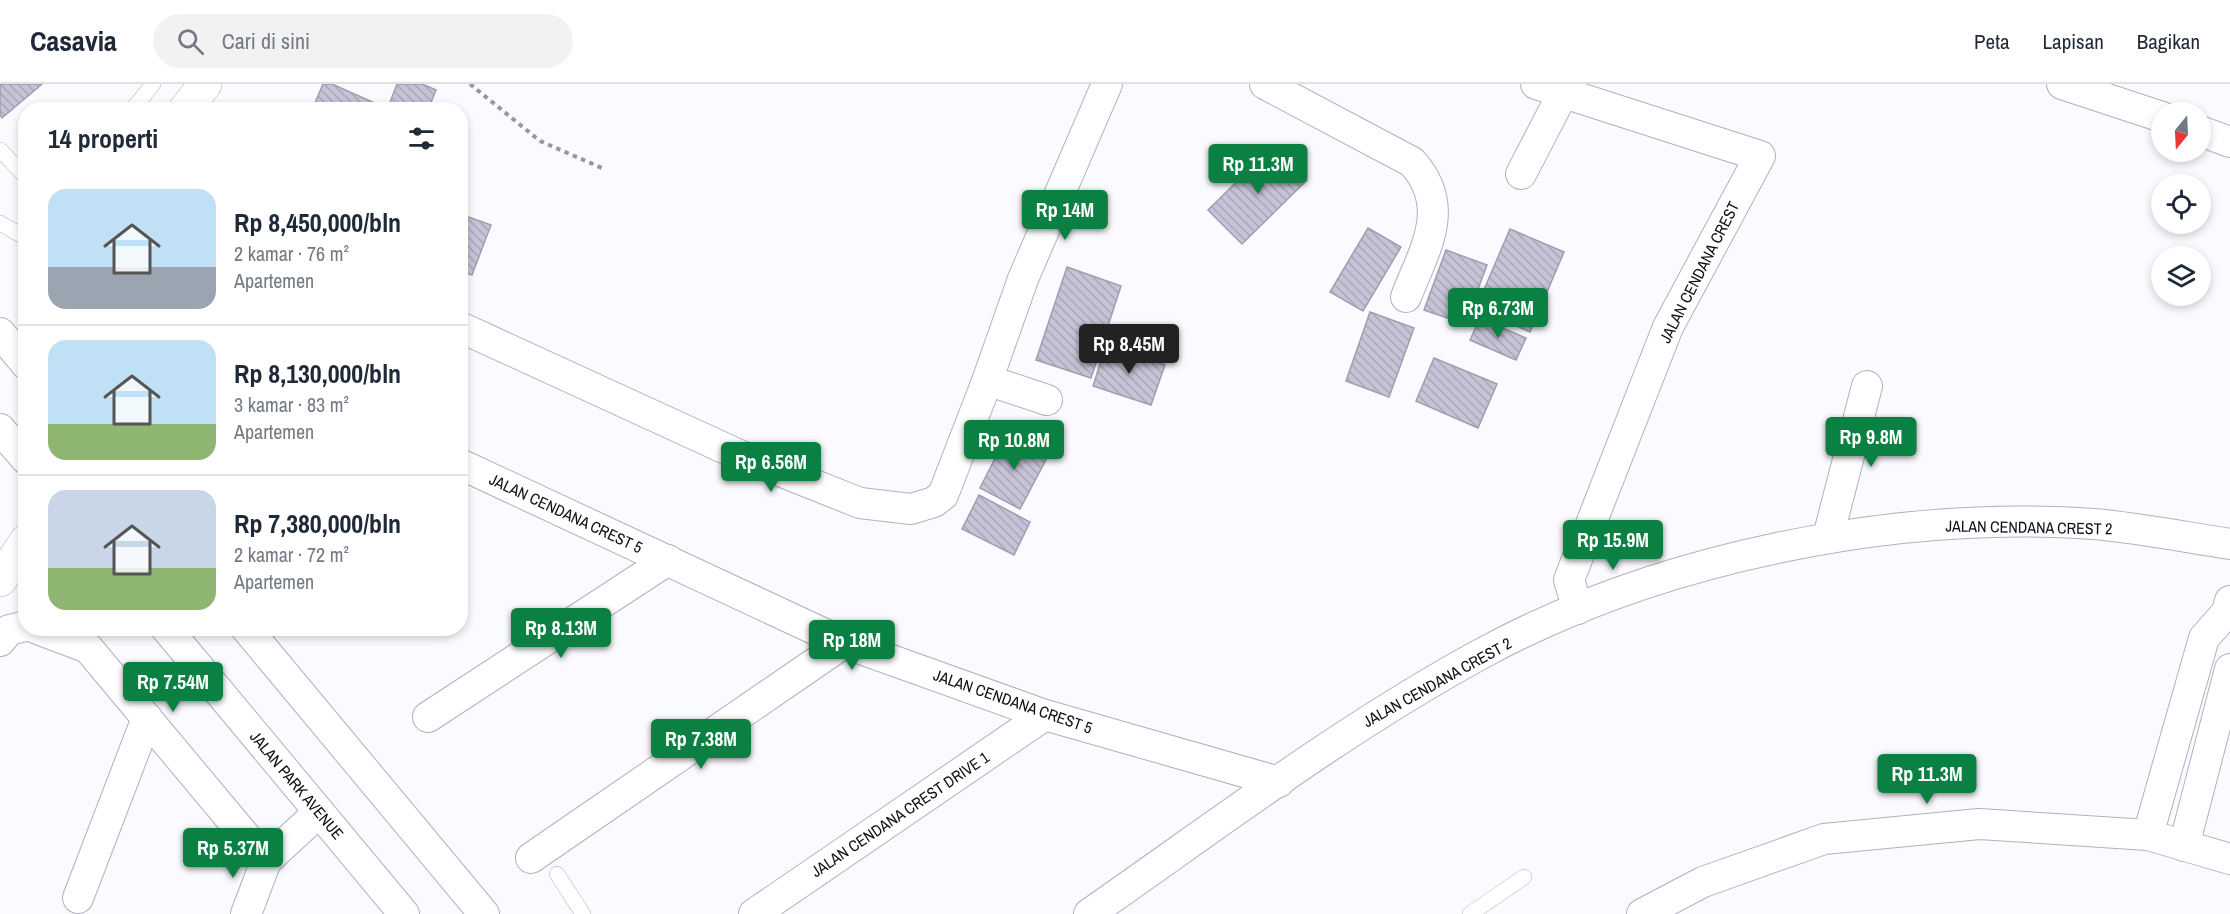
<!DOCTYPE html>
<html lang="id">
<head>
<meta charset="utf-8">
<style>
	:root { --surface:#fff; --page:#f2f2f3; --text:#1f2937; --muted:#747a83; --line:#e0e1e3; --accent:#0b8043 }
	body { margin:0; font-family:"Archivo Narrow",sans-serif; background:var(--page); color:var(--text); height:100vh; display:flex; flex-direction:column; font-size:22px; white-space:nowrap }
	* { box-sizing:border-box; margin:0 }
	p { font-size:20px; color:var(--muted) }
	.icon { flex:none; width:33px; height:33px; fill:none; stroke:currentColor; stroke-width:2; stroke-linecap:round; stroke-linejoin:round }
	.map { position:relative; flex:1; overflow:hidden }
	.side { position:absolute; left:18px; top:18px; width:450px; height:534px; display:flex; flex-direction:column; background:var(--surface); border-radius:24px; box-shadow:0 3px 9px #0003 }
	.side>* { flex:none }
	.needle { width:39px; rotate:198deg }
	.buttons { position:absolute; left:2151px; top:18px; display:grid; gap:12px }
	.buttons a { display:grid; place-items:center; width:60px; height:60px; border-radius:50%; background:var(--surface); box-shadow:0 3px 9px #0003; font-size:30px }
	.price { position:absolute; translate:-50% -51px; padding:0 14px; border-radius:6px; background:var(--accent); color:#fff; font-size:20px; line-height:39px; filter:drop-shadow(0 2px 3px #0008) }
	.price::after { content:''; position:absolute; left:50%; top:36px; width:18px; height:14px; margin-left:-9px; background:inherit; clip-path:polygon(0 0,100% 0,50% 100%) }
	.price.active { background:#222; color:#fff }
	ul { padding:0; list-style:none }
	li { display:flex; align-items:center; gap:18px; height:150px; padding:0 30px }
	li+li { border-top:2px solid var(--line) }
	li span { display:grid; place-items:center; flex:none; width:168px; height:120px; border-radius:18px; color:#555 }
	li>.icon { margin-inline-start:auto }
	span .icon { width:72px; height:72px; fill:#fffc; stroke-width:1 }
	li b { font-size:26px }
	h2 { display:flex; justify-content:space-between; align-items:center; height:72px; padding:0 30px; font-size:26px }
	header { display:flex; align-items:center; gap:36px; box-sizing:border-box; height:84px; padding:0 30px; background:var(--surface); border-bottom:2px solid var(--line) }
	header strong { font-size:28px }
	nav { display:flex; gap:33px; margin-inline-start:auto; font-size:21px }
	.search { width:420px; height:54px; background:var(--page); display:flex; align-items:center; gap:15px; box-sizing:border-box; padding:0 21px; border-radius:33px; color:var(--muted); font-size:22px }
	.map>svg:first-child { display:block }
	.building { fill:url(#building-back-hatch); stroke:#a19db0; stroke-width:1.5 }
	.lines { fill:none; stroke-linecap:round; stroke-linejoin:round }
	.service-casing { stroke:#b3afc2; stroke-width:16 }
	.minor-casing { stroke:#b3afc2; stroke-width:32 }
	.tertiary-casing { stroke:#b3afc2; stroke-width:34 }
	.path { stroke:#98979c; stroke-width:4; stroke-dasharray:4.5 4.5; stroke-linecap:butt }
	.service { stroke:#fff; stroke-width:15 }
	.minor { stroke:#fff; stroke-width:30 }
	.tertiary { stroke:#fff; stroke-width:33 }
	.labels { text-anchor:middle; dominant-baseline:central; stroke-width:5; stroke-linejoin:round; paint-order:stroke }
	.street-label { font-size:16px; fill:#100f15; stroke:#fff }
</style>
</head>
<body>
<header>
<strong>Casavia</strong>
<div class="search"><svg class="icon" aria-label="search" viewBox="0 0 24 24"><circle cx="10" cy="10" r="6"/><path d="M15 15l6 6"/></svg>Cari di sini</div>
<nav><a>Peta</a><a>Lapisan</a><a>Bagikan</a></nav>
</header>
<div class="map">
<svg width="2230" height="830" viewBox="0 0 2230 830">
	<defs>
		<pattern id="building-back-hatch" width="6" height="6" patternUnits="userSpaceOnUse" patternTransform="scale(1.5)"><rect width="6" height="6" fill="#c7c3d7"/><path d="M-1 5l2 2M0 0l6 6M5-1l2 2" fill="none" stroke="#aaa6b8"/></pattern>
	</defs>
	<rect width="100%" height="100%" fill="#fbfafe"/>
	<g class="building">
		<path d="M0 0H42L2 34 0 31Z"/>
		<path d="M323 0H332L379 21 377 26H312Z"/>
		<path d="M397 0H422L436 6 428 26H387Z"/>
		<path d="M1273 62 1307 96 1242 160 1208 126Z"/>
		<path d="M460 130 491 141 472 191 460 187Z"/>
		<path d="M1368 144 1401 163 1363 227 1330 208Z"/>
		<path d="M1510 145 1564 168 1530 248 1476 224Z"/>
		<path d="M1446 166 1487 181 1465 240 1424 226Z"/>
		<path d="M1067 183 1121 202 1091 294 1036 276Z"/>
		<path d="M1370 228 1414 244 1389 313 1346 297Z"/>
		<path d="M1480 234 1526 254 1516 276 1470 256Z"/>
		<path d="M1106 261 1165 281 1151 321 1093 302Z"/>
		<path d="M1434 274 1497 300 1478 344 1416 317Z"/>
		<path d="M1008 349 1049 370 1020 425 980 404Z"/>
		<path d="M979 411 1030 438 1014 471 962 445Z"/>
	</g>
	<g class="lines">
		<defs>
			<g id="service">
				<path d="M132 26 153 0"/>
				<path d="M0 66 26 93"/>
				<path d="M0 139 26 154"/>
				<path d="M557 790 583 830"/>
				<path d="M1470 830 1524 793"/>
			</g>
			<g id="minor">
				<path d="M1265 0 1412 78C1453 123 1424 166 1406 213"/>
				<path d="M1536 0 1760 72 1668 243 1569 496 1578 525"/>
				<path d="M2062 0 2162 33"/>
				<path d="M2200 47 2230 58"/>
				<path d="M1521 90 1563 9"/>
				<path d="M460 243 737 370 860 419 911 425 934 418 943 411 986 300 993 298 1047 316"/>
				<path d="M0 249 26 280"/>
				<path d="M986 300 1023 195 1107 0"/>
				<path d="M0 345 26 375"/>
				<path d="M460 380 844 559 1045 631 1279 698"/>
				<path d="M1828 453 1867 302"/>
				<path d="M35 544 88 564 266 777"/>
				<path d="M166 544 404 830"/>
				<path d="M246 544 484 830"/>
				<path d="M0 557 9 546 26 542"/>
				<path d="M428 633 668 476"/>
				<path d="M2148 751 2204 554 2227 528 2230 517"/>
				<path d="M2184 762 2230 585"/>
				<path d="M531 774 844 559"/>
				<path d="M78 814 147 634"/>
				<path d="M246 830 266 777 319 728"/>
				<path d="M754 830 1045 631"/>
				<path d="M1089 830C1217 741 1342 646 1479 571 1656 474 1893 426 2094 440 2139 444 2185 453 2230 460"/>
				<path d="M1642 830 1703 798 1824 755 1979 740 2148 751 2230 775"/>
			</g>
			<g id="tertiary">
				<path d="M185 26 205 0"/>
				<path d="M0 496 26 457"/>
			</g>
		</defs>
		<use href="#service" class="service-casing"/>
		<use href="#minor" class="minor-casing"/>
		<use href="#tertiary" class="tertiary-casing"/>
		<path class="path" d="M470 0 540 57 602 84"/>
		<use href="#service" class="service"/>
		<use href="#minor" class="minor"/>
		<use href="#tertiary" class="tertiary"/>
	</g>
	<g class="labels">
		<g class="street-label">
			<text transform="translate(1699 188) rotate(-63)">JALAN CENDANA CREST</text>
			<text transform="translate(566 429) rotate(25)">JALAN CENDANA CREST 5</text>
			<text transform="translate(2029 443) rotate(1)">JALAN CENDANA CREST 2</text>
			<text transform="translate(1437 598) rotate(-29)">JALAN CENDANA CREST 2</text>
			<text transform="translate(1013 617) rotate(19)">JALAN CENDANA CREST 5</text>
			<text transform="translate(297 701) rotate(50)">JALAN PARK AVENUE</text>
			<text transform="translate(900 730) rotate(-34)">JALAN CENDANA CREST DRIVE 1</text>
		</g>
	</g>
</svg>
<div class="buttons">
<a><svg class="needle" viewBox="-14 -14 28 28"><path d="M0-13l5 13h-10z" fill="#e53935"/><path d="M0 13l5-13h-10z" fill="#747a83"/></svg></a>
<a><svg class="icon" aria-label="locate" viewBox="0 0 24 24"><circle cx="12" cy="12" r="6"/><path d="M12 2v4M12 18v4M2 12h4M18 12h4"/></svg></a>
<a><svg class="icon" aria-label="layers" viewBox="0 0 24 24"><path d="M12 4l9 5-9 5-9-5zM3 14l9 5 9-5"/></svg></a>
</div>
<b class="price" style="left:1258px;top:111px">Rp 11.3M</b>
<b class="price" style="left:1065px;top:157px">Rp 14M</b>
<b class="price" style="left:1498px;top:255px">Rp 6.73M</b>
<b class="price active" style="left:1129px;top:291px">Rp 8.45M</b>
<b class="price" style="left:1871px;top:384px">Rp 9.8M</b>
<b class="price" style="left:1014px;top:387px">Rp 10.8M</b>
<b class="price" style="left:771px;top:409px">Rp 6.56M</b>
<b class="price" style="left:1613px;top:487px">Rp 15.9M</b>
<b class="price" style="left:561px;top:575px">Rp 8.13M</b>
<b class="price" style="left:852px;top:587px">Rp 18M</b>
<b class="price" style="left:173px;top:629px">Rp 7.54M</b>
<b class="price" style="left:701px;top:686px">Rp 7.38M</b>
<b class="price" style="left:1927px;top:721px">Rp 11.3M</b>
<b class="price" style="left:233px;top:795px">Rp 5.37M</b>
<section class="side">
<h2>14 properti<svg class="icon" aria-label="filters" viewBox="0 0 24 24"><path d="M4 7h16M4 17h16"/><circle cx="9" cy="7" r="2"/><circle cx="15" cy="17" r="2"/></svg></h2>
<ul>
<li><span style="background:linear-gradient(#bfe0f5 65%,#9aa5b1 0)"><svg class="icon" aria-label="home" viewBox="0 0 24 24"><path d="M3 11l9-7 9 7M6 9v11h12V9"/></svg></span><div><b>Rp 8,450,000/bln</b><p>2 kamar · 76 m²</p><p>Apartemen</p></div></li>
<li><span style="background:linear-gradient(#bfe0f5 70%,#8fb573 0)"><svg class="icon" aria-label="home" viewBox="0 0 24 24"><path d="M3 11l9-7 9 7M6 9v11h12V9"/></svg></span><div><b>Rp 8,130,000/bln</b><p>3 kamar · 83 m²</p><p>Apartemen</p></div></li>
<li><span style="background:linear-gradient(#c9d6e8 65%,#8fb573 0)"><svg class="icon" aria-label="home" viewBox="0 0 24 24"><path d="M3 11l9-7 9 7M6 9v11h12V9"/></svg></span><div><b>Rp 7,380,000/bln</b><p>2 kamar · 72 m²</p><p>Apartemen</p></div></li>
</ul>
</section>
</div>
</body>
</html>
